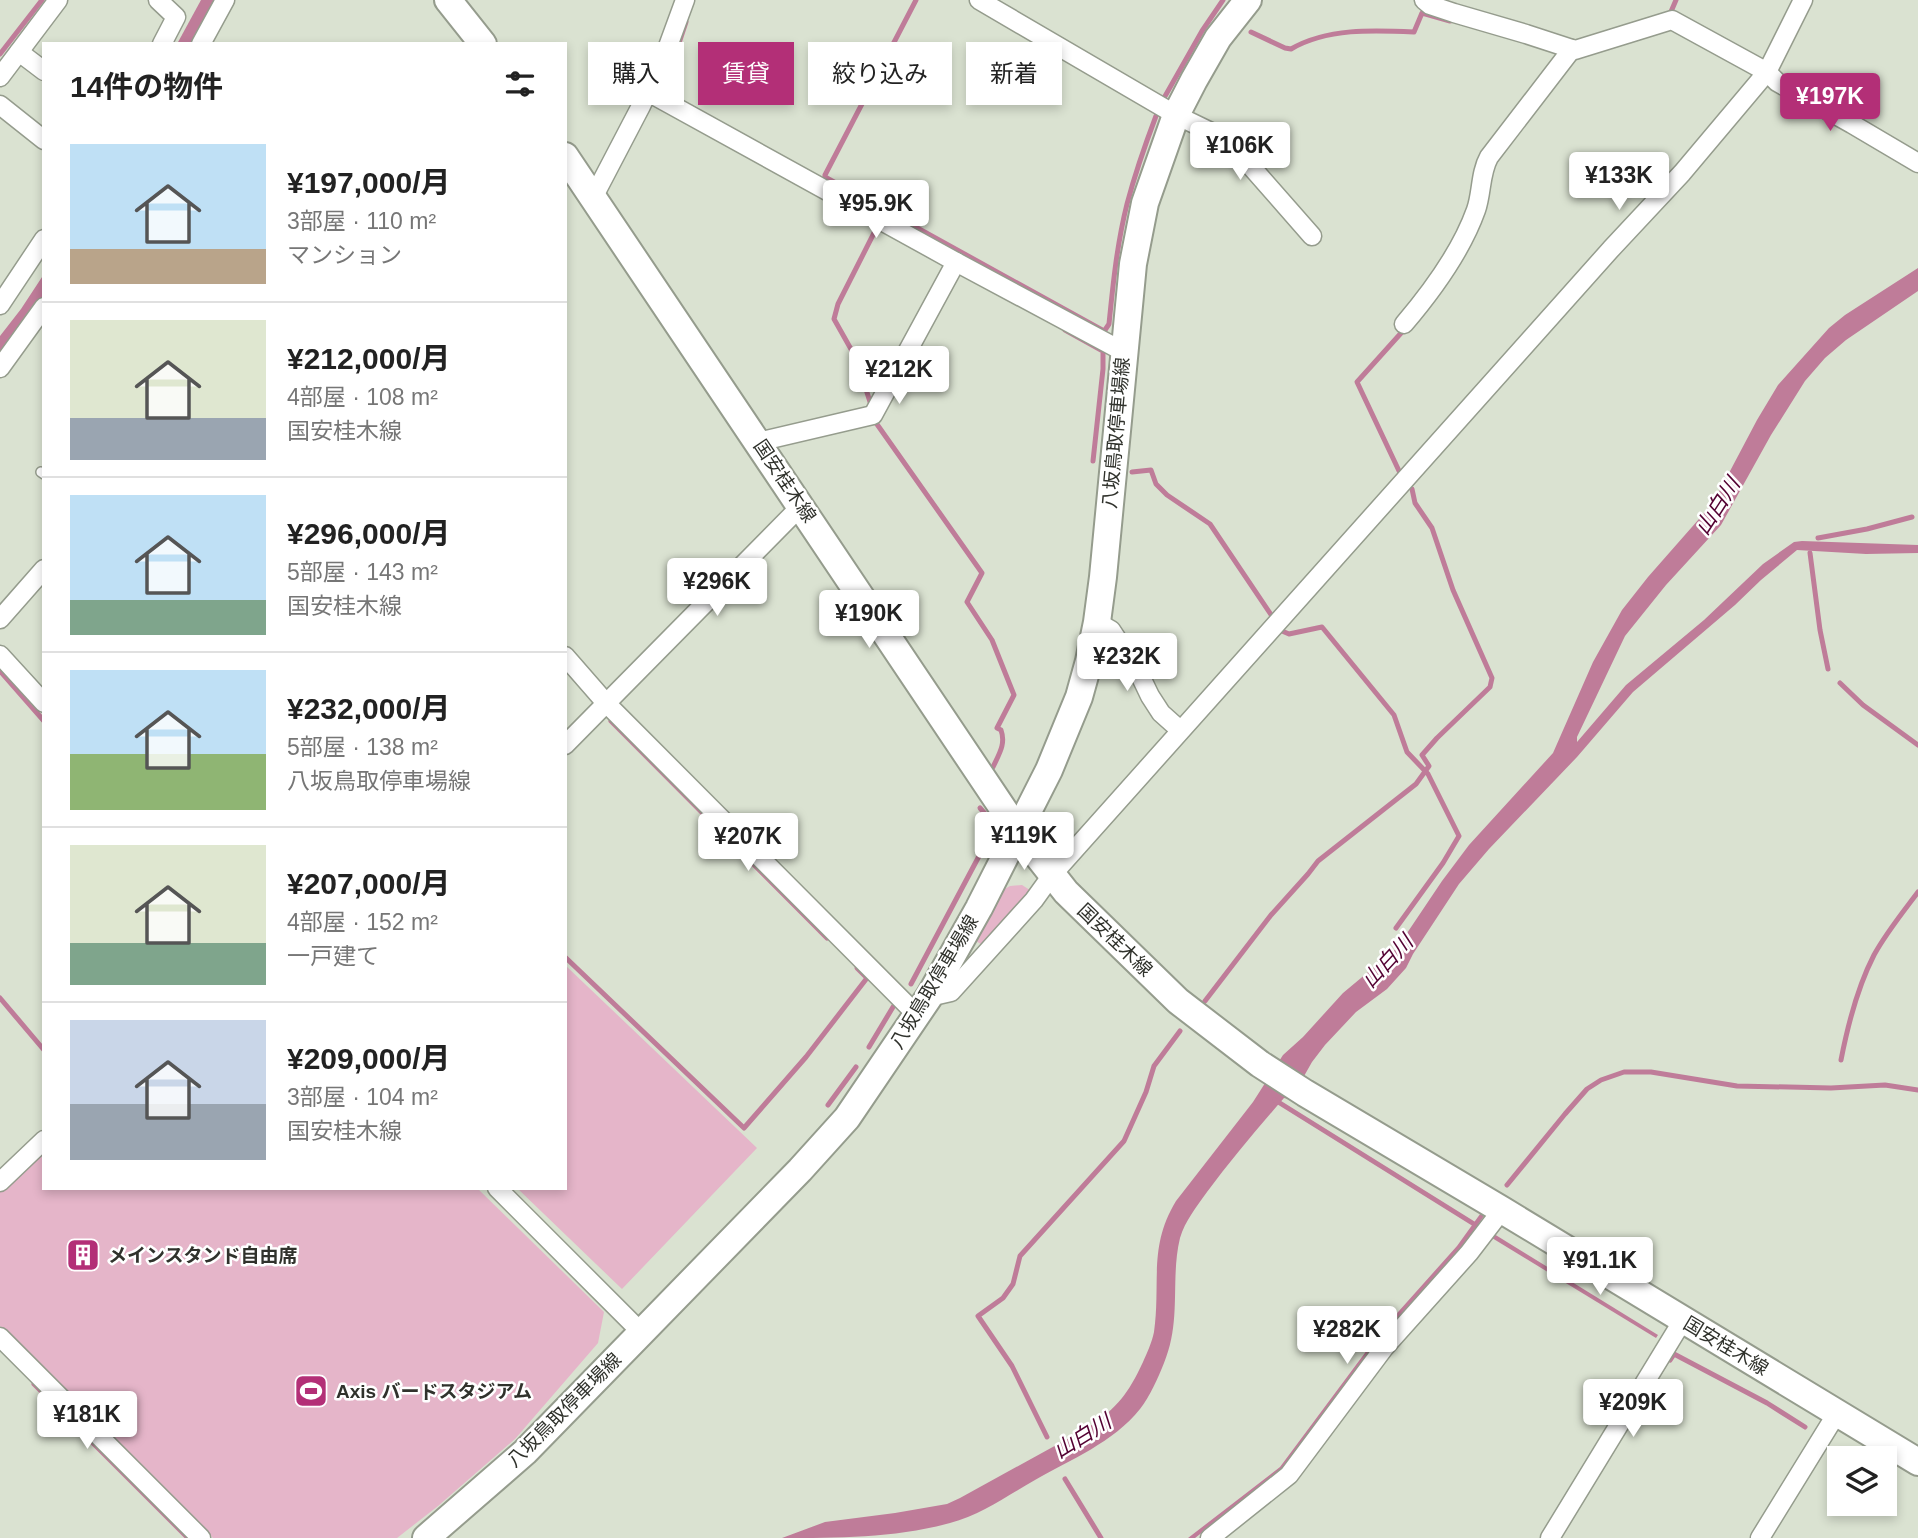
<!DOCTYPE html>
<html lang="ja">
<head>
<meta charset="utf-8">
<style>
	:root { --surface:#fff; --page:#f2f2f2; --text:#222; --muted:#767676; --line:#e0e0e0; --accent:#b32f77 }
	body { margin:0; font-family:Helvetica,"Noto Sans JP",sans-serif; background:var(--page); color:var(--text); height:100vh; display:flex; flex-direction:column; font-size:26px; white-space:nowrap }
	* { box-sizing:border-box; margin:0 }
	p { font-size:23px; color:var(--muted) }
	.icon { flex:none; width:38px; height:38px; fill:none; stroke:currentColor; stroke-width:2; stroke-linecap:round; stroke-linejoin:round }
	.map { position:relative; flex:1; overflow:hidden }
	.side { position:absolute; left:42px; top:42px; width:525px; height:1148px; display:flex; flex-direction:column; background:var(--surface); border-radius:0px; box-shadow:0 4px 10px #0003 }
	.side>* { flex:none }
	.top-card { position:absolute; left:588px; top:42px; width:665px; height:63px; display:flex; gap:14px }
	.fabs { position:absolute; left:1827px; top:1446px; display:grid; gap:14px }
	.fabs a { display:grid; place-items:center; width:70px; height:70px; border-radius:0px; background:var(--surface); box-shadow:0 4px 10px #0003; font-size:35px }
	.price { position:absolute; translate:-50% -60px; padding:0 16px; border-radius:7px; background:#fff; color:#222; font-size:23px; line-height:46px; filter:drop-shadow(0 2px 4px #0008) }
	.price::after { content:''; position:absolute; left:50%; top:42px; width:21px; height:16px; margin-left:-10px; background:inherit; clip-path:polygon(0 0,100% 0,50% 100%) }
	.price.active { background:var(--accent); color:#fff }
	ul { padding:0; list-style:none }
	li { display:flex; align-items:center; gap:21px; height:175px; padding:0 28px }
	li+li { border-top:2px solid var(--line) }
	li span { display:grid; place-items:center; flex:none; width:196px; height:140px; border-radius:0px; color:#555 }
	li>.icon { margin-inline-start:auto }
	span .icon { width:84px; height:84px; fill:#fffc; stroke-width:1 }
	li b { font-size:30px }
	h2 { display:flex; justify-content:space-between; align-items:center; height:84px; padding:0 28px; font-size:30px }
	.chip { padding:0 24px; border-radius:0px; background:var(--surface); box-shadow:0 4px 10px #0003; font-size:24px; line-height:63px }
	.chip.active { background:var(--accent); color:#fff }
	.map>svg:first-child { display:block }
	.green { fill:#e5b5c9 }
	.water { fill:#bf7c99 }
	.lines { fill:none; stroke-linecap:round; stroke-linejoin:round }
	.stream { stroke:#bf7c99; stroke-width:5 }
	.lane-casing { stroke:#959c8d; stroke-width:12 }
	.street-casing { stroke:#959c8d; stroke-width:21 }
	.secondary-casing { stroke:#959c8d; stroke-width:30 }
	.lane { stroke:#fff; stroke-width:9 }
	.street { stroke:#fff; stroke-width:18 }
	.secondary { stroke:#fff; stroke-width:26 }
	.labels { text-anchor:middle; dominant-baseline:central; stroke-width:5; stroke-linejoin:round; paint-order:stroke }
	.street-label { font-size:19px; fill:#30322c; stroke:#fff }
	.poi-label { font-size:19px; font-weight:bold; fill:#30322c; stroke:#fff; text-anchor:start }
	.water-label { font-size:21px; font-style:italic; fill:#530032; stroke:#fff }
</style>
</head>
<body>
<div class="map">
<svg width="1918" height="1538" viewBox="0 0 1918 1538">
	<rect width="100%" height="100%" fill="#dae2d1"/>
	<g class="green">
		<path d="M1022 885 1033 892 986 947 974 940 1001 891 1010 886Z"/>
		<path d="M565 965 757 1148 622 1289 517 1188H565Z"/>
		<path d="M44 1151V1188H477L604 1312 598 1343 515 1439 438 1506 397 1538H213L0 1326V1192Z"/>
	</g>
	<g class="water">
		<path d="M201 0H219L195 44H177Z"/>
		<path d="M1918 268V291L1846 340 1825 358 1805 381 1771 435 1721 525 1666 585 1625 636 1577 737V742L1626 685 1704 620 1763 564 1794 542 1802 541 1918 545V553L1866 554 1797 550 1761 580 1735 605 1633 692 1577 757 1489 849 1459 884 1413 954 1406 968 1387 989 1356 1012 1325 1045 1312 1062 1295 1092 1289 1099 1284 1098C1257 1129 1231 1160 1207 1192 1197 1206 1185 1221 1180 1238 1170 1279 1182 1320 1164 1363 1158 1378 1150 1396 1140 1409 1114 1442 1070 1460 1035 1480 1008 1495 981 1515 950 1523 896 1538 838 1538 782 1538L825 1522 895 1513 947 1504 960 1498 1089 1427C1118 1407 1128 1394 1143 1362 1147 1353 1152 1342 1154 1332 1161 1283 1148 1247 1176 1201L1253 1102 1283 1055 1303 1037 1343 993 1397 948 1442 881 1469 845 1553 753 1593 662 1622 610 1648 577 1706 511 1720 490 1757 420 1778 385 1829 328 1845 315Z"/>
		<path d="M44 274V300L0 361V336L21 309Z"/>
		<path d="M1483 1210 1486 1213 1461 1250 1281 1471 1195 1538H1188L1280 1467 1382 1330 1457 1246Z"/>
		<path d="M1494 1234 1658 1335 1656 1338 1492 1238Z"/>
		<path d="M1677 1345 1679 1346 1561 1538H1558Z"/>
	</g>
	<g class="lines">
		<g class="stream">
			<path d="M1666 15 1670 14 1676 0"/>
			<path d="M1251 32 1285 48 1291 49C1327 28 1373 30 1414 32L1422 13 1450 21"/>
			<path d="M0 54 42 0"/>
			<path d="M664 89 661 83 676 52 686 22"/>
			<path d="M1164 98 1202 31 1223 0"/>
			<path d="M825 175 916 0"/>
			<path d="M825 177 1104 331"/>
			<path d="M1065 330 1101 350"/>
			<path d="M1105 330 1109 324C1113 284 1117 244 1127 204 1135 174 1145 145 1156 116"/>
			<path d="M871 405 856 358 834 319 838 304 876 229"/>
			<path d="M874 420 982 573 967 602 992 640 1014 695 997 728 1001 730C1006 744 999 754 993 767"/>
			<path d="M1093 461 1103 369V353"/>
			<path d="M1132 472 1151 470 1156 484 1167 495 1210 524 1282 631 1289 634 1322 627 1394 715 1407 752 1428 774 1459 836 1443 863 1396 928"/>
			<path d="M1400 473 1357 382 1402 332"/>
			<path d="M1818 538 1867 529 1912 517"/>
			<path d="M1810 553 1820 630 1828 669"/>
			<path d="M0 671 44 721"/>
			<path d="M1840 683 1863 705 1918 745"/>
			<path d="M611 721 827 938"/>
			<path d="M565 957 744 1128 806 1057 867 978"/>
			<path d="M857 968 866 977"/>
			<path d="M911 984 986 843 987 816 980 808"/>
			<path d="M0 998 44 1050"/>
			<path d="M1205 1001 1271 915 1308 874 1318 861 1416 784 1429 766 1422 755 1437 738 1490 687 1492 678 1453 590 1432 528 1415 503 1412 489"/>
			<path d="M869 1047 893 1007"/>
			<path d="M1841 1060C1848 1024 1857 988 1874 955 1886 933 1903 912 1918 892"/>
			<path d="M1275 1100 1474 1224"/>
			<path d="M828 1105 856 1067"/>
			<path d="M1507 1185 1565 1114 1587 1089 1601 1080 1624 1072H1651L1737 1086 1831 1088 1885 1085 1918 1090"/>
			<path d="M1670 1360 1674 1354 1767 1403 1805 1427"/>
			<path d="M34 1384 188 1538"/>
			<path d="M1047 1437 1012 1366 978 1316 1003 1298 1013 1284 1020 1256 1124 1141 1146 1092 1154 1066 1180 1031"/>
			<path d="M1065 1479 1101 1538"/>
		</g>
		<defs>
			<path id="lane" d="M41 472 44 474"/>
			<g id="street">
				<path d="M158 0 176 17 162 44"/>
				<path d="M979 0 1176 115 1211 132 1233 146 1312 236"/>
				<path d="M1424 0 1430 5 1454 13 1526 34 1575 50 1672 20 1767 72 1777 82 1852 124 1918 163"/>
				<path d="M201 44 225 0"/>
				<path d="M19 52 44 71"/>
				<path d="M0 77 58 0"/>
				<path d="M648 92 956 262 1124 352"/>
				<path d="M0 105 44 140"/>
				<path d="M594 196 641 106 667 49 685 0"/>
				<path d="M0 305 44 239"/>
				<path d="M1404 324C1433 290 1461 252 1476 210 1482 193 1480 173 1489 157L1572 49"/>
				<path d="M0 368 44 307"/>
				<path d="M758 442 873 415 956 262"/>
				<path d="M0 619 44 569"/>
				<path d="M1097 622 1111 630 1138 671 1150 696 1161 713 1180 730"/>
				<path d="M0 655 44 703"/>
				<path d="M565 656 606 703 917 1015"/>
				<path d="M565 745 801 506"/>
				<path d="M929 997 951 992 1034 900 1052 875 1611 249 1682 173 1767 72 1803 0"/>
				<path d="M0 1182 44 1140"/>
				<path d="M497 1188 641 1332"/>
				<path d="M0 1337 201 1538"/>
				<path d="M1210 1538 1289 1475 1384 1348 1469 1253 1502 1210"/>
				<path d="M1550 1538 1683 1320"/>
				<path d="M1760 1538 1837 1413"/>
			</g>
			<g id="secondary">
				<path d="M448 0 483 44"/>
				<path d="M565 156 1018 831 1066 892 1178 1001 1260 1064 1305 1093 1502 1210 1918 1462"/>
				<path d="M426 1538 525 1452 800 1170 847 1118 929 997 979 908 1049 770 1079 697 1089 661 1097 622 1103 577 1133 264 1145 203 1176 115 1194 80 1218 38 1248 0"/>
			</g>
		</defs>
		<use href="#lane" class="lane-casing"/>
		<use href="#street" class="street-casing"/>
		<use href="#secondary" class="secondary-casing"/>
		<use href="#lane" class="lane"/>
		<use href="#street" class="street"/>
		<use href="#secondary" class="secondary"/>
	</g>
	<defs>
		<symbol id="building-square" viewBox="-11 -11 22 22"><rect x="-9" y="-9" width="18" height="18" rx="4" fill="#b32f77" stroke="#fff"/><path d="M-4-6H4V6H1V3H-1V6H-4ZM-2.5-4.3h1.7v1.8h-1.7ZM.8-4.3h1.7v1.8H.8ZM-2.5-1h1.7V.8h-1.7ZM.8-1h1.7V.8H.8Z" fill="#fff"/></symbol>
		<symbol id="stadium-square" viewBox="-11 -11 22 22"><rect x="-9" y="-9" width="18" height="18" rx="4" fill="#b32f77" stroke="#fff"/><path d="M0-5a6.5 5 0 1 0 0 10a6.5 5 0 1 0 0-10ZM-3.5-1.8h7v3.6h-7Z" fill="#fff"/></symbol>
	</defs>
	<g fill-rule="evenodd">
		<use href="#building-square" x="64" y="1236" width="38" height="38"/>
		<use href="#stadium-square" x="292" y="1372" width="38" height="38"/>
	</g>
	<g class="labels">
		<g class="street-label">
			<text transform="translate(1116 433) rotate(-85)">八坂鳥取停車場線</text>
			<text transform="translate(785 481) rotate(56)">国安桂木線</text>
			<text transform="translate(1115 940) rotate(44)">国安桂木線</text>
			<text transform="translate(934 982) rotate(-59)">八坂鳥取停車場線</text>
			<text transform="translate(1726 1346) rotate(31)">国安桂木線</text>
			<text transform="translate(564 1410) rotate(-45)">八坂鳥取停車場線</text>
		</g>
		<g class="poi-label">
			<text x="108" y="1255">メインスタンド自由席</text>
			<text x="336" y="1391">Axis バードスタジアム</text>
		</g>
		<g class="water-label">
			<text transform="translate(1717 506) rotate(-57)">山白川</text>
			<text transform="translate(1387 961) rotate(-47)">山白川</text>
			<text transform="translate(1082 1436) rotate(-32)">山白川</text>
		</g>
	</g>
</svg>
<div class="fabs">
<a><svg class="icon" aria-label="layers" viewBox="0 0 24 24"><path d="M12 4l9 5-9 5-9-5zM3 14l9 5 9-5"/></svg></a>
</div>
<b class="price active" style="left:1830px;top:133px">¥197K</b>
<b class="price" style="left:1240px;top:182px">¥106K</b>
<b class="price" style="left:1619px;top:212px">¥133K</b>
<b class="price" style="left:876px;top:240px">¥95.9K</b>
<b class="price" style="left:899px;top:406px">¥212K</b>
<b class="price" style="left:717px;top:618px">¥296K</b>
<b class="price" style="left:869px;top:650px">¥190K</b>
<b class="price" style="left:1127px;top:693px">¥232K</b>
<b class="price" style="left:1024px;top:872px">¥119K</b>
<b class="price" style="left:748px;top:873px">¥207K</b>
<b class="price" style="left:1600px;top:1297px">¥91.1K</b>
<b class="price" style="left:1347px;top:1366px">¥282K</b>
<b class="price" style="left:1633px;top:1439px">¥209K</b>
<b class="price" style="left:87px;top:1451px">¥181K</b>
<div class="top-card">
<a class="chip">購入</a>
<a class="chip active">賃貸</a>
<a class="chip">絞り込み</a>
<a class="chip">新着</a>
</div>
<section class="side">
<h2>14件の物件<svg class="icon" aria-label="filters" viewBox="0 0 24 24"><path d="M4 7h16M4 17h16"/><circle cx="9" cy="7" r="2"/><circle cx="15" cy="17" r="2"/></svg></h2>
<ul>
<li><span style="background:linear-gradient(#bfe0f5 75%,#b9a48a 0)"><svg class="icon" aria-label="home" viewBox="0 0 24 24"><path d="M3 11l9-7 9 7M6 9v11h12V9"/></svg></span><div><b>¥197,000/月</b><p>3部屋 · 110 m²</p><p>マンション</p></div></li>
<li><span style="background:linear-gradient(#dfe7d0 70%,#9aa5b1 0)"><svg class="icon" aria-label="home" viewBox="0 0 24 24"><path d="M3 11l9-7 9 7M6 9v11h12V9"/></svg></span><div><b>¥212,000/月</b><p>4部屋 · 108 m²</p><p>国安桂木線</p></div></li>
<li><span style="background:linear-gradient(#bfe0f5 75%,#7fa58c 0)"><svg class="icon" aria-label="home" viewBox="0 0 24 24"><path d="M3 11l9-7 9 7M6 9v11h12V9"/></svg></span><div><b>¥296,000/月</b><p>5部屋 · 143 m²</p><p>国安桂木線</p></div></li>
<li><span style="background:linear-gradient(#bfe0f5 60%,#8fb573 0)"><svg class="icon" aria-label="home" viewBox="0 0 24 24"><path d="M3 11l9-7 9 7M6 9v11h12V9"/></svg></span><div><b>¥232,000/月</b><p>5部屋 · 138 m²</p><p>八坂鳥取停車場線</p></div></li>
<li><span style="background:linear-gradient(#dfe7d0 70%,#7fa58c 0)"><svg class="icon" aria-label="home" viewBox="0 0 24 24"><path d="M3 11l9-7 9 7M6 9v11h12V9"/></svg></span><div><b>¥207,000/月</b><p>4部屋 · 152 m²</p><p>一戸建て</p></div></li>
<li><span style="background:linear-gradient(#c9d6e8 60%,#9aa5b1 0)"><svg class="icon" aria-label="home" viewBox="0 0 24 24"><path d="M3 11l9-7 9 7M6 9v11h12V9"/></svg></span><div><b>¥209,000/月</b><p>3部屋 · 104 m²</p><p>国安桂木線</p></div></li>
</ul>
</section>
</div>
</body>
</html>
